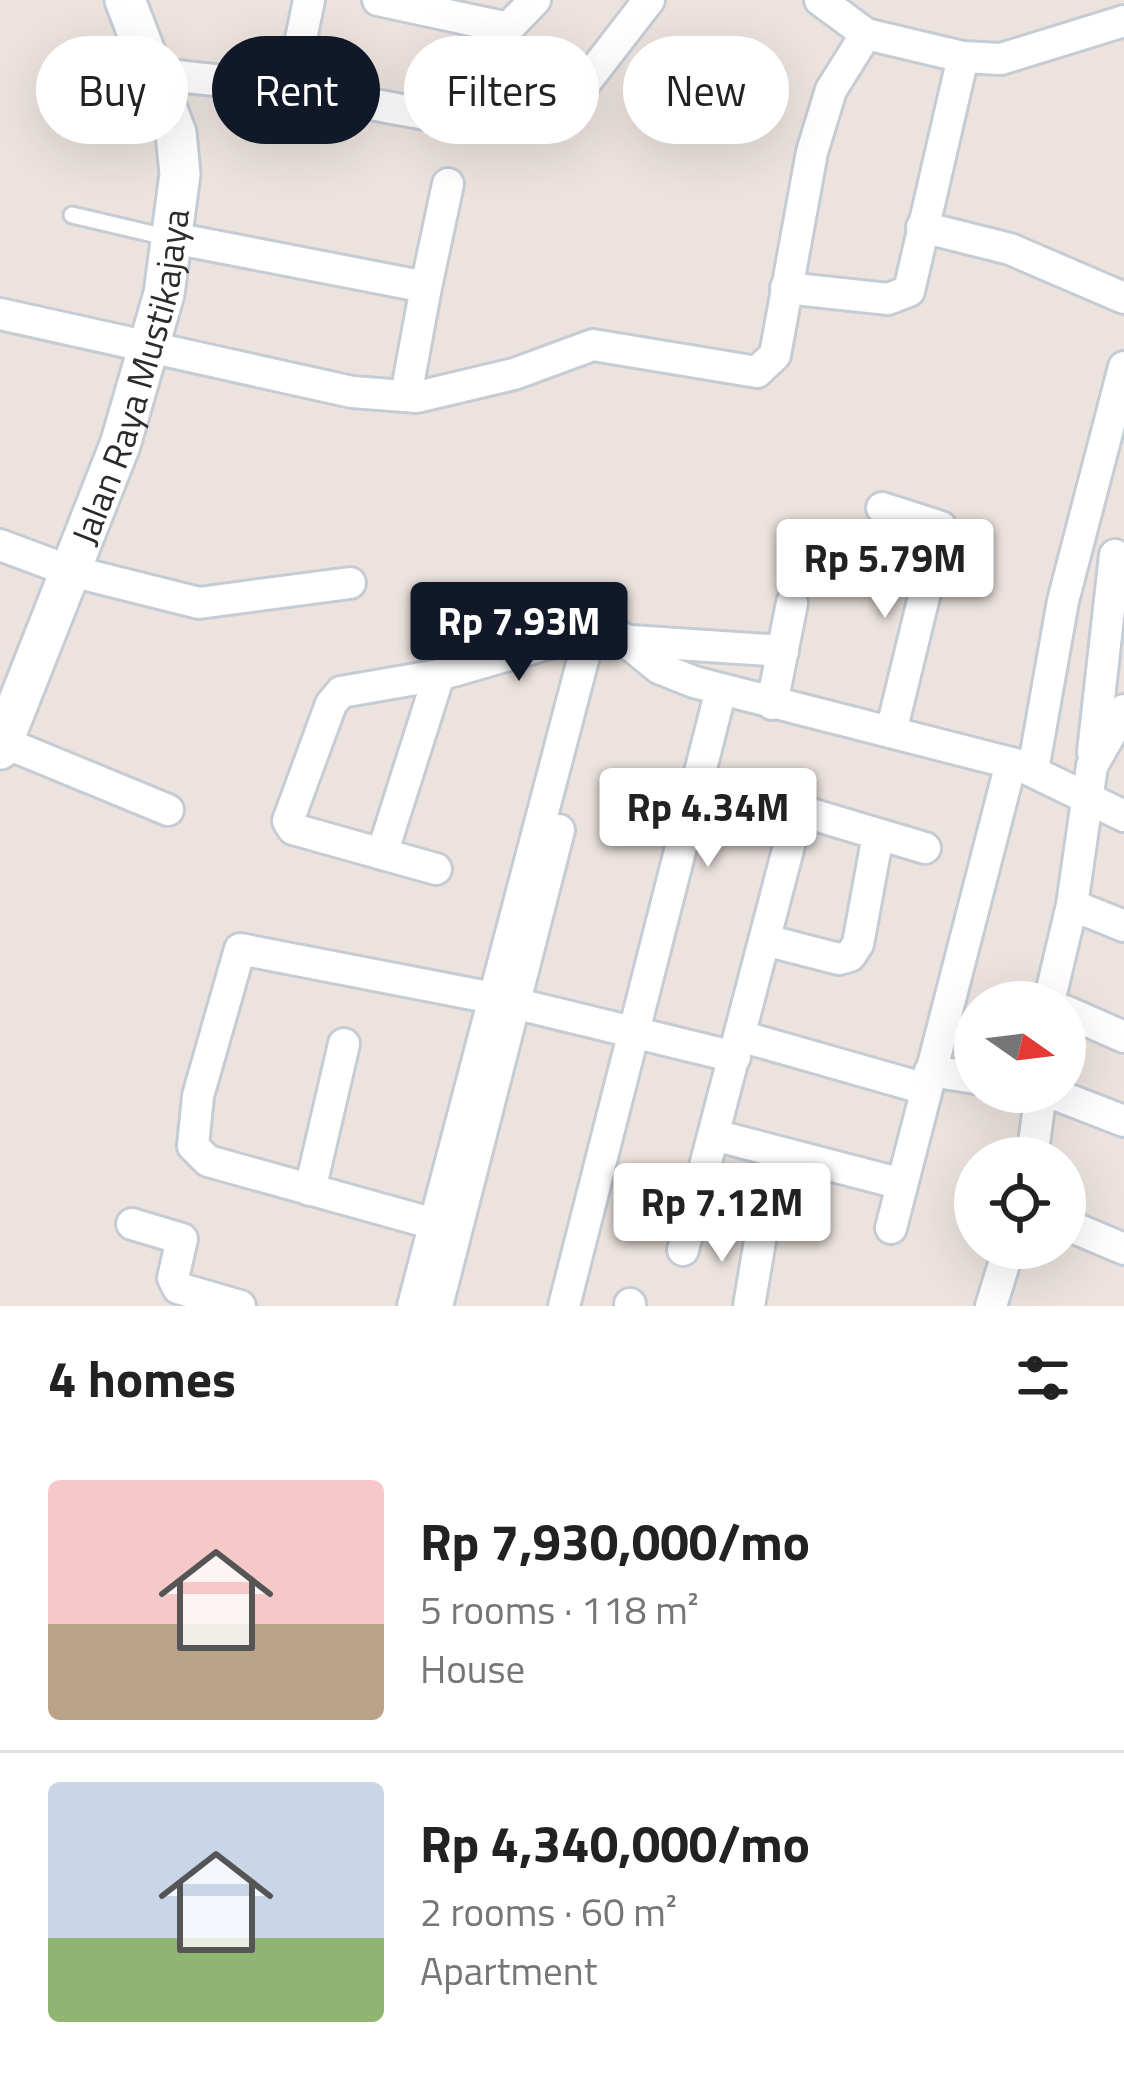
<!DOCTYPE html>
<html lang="en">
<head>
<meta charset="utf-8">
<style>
	:root { --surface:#fff; --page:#f6f6f6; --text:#222; --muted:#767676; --line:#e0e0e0; --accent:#111827 }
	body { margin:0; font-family:"Titillium Web",sans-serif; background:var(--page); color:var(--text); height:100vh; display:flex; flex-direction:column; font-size:45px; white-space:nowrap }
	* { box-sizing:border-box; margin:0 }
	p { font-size:39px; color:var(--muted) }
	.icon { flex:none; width:66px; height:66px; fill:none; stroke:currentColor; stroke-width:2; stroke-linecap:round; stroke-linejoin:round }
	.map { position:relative; height:1306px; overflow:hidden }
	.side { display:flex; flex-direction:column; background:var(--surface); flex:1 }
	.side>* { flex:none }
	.top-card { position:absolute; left:36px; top:36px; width:1053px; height:108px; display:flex; gap:24px }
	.needle { width:78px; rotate:104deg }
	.fabs { position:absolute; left:954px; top:981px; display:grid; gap:24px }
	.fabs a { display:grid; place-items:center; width:132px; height:132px; border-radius:50%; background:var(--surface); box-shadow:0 12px 48px #0002; font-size:60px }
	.price { position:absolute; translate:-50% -102px; padding:0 27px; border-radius:12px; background:#fff; color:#222; font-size:39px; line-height:78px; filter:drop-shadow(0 3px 6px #0008) }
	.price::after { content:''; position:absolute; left:50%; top:72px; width:36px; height:27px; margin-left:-18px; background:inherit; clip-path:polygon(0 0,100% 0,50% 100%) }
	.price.selected { background:var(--accent); color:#fff }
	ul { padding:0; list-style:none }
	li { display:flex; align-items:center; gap:36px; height:300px; padding:0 48px }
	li+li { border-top:3px solid var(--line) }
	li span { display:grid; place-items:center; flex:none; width:336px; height:240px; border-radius:12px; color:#555 }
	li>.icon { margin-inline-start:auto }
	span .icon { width:144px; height:144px; fill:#fffc; stroke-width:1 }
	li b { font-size:51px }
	h2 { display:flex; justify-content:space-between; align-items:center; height:144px; padding:0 48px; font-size:51px }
	.tag { padding:0 42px; border-radius:54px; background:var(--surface); box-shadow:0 12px 48px #0002; font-size:42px; line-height:108px }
	.tag.selected { background:var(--accent); color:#fff }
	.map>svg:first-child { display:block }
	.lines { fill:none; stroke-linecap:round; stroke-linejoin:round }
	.lane-casing { stroke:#c6ccd4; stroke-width:21 }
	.street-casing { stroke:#c6ccd4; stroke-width:36 }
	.secondary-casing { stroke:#c6ccd4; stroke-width:45 }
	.lane { stroke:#fff; stroke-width:15 }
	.street { stroke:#fff; stroke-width:30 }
	.secondary { stroke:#fff; stroke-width:39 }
	.labels { text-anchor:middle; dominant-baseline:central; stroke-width:9; stroke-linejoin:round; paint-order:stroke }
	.street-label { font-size:36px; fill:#2b2b2b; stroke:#fff }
</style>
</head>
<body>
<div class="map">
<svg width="1124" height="1306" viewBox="0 0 1124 1306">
	<rect width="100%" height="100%" fill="#ece3de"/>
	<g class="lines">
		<defs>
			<path id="lane" d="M72 215 170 238"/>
			<g id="street">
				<path d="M378 0 508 28 535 0"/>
				<path d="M820 0 866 34 963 57 1001 59 1124 21"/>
				<path d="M157 74 291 88 309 0"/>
				<path d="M291 88C353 99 506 139 560 115L649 0"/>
				<path d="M922 227 1010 249 1124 298"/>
				<path d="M173 238 426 287 448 184"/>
				<path d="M786 288 888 299 909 291 963 57"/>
				<path d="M0 314 352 392 417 397 514 374 593 345 757 372 775 355 812 152 831 90 866 34"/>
				<path d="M409 379 426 287"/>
				<path d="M882 508 941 527 891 732"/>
				<path d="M0 545 67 570 199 603 350 583"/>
				<path d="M622 638 659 668 694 682 1019 765 1124 816"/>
				<path d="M772 704 792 603"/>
				<path d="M3 742 168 810"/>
				<path d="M1093 752 1115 555"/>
				<path d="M1033 770 1063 601 1124 367"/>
				<path d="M382 854 439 675"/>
				<path d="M436 869 293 829 288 821 331 704 341 692 439 675 571 637 783 651"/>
				<path d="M1072 905 1124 926"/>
				<path d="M765 940 839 959 850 956 858 944 878 835"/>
				<path d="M1049 1002 1072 905 1092 766 1124 710"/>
				<path d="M1065 1011 1124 1037"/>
				<path d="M740 1036 926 1089"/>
				<path d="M930 1071 975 1078"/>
				<path d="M1049 1092 1124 1121"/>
				<path d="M714 1135 902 1184"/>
				<path d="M1032 1158 1041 1092"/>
				<path d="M310 1190 344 1044"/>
				<path d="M132 1224 182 1239 173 1278 178 1288 240 1306"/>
				<path d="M1065 1224 1124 1249"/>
				<path d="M891 1228 1011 763"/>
				<path d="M456 1230 208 1161 193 1146 198 1096 240 949 493 998 735 1057"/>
				<path d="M683 1250 796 819 811 814 925 848"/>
				<path d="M413 1306 589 637"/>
				<path d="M437 1306 559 830"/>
				<path d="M564 1306 721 690"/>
				<path d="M630 1306V1304"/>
				<path d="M749 1306 761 1235"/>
				<path d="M991 1306 1009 1248"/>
			</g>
			<g id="secondary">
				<path id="s1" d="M0 749 120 445 164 294 180 174 176 133 125 0"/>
			</g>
		</defs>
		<use href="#lane" class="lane-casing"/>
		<use href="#street" class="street-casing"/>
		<use href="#secondary" class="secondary-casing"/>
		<use href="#lane" class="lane"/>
		<use href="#street" class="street"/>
		<use href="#secondary" class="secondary"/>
	</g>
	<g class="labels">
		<g class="street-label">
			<text stroke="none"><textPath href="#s1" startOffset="396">Jalan Raya Mustikajaya</textPath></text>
		</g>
	</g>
</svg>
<div class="fabs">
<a><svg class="needle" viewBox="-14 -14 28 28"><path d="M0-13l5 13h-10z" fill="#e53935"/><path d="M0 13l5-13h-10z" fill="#767676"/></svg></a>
<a><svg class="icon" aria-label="locate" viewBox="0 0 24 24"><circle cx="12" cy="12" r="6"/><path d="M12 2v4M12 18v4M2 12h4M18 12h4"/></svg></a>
</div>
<b class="price" style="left:885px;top:621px">Rp 5.79M</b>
<b class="price selected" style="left:519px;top:684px">Rp 7.93M</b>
<b class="price" style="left:708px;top:870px">Rp 4.34M</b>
<b class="price" style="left:722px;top:1265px">Rp 7.12M</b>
<div class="top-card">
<a class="tag">Buy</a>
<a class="tag selected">Rent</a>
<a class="tag">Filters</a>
<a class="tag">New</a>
</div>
</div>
<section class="side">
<h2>4 homes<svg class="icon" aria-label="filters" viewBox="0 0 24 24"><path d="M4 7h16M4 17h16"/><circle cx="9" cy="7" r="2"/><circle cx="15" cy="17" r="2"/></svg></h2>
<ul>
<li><span style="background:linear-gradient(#f6c9c9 60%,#b9a48a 0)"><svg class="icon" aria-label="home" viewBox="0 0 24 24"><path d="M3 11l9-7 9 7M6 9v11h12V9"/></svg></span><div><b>Rp 7,930,000/mo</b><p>5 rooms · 118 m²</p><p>House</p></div></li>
<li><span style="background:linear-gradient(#c9d6e8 65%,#8fb573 0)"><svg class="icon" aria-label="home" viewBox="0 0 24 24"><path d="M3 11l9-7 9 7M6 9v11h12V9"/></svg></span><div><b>Rp 4,340,000/mo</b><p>2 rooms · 60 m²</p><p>Apartment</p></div></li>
</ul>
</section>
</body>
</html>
